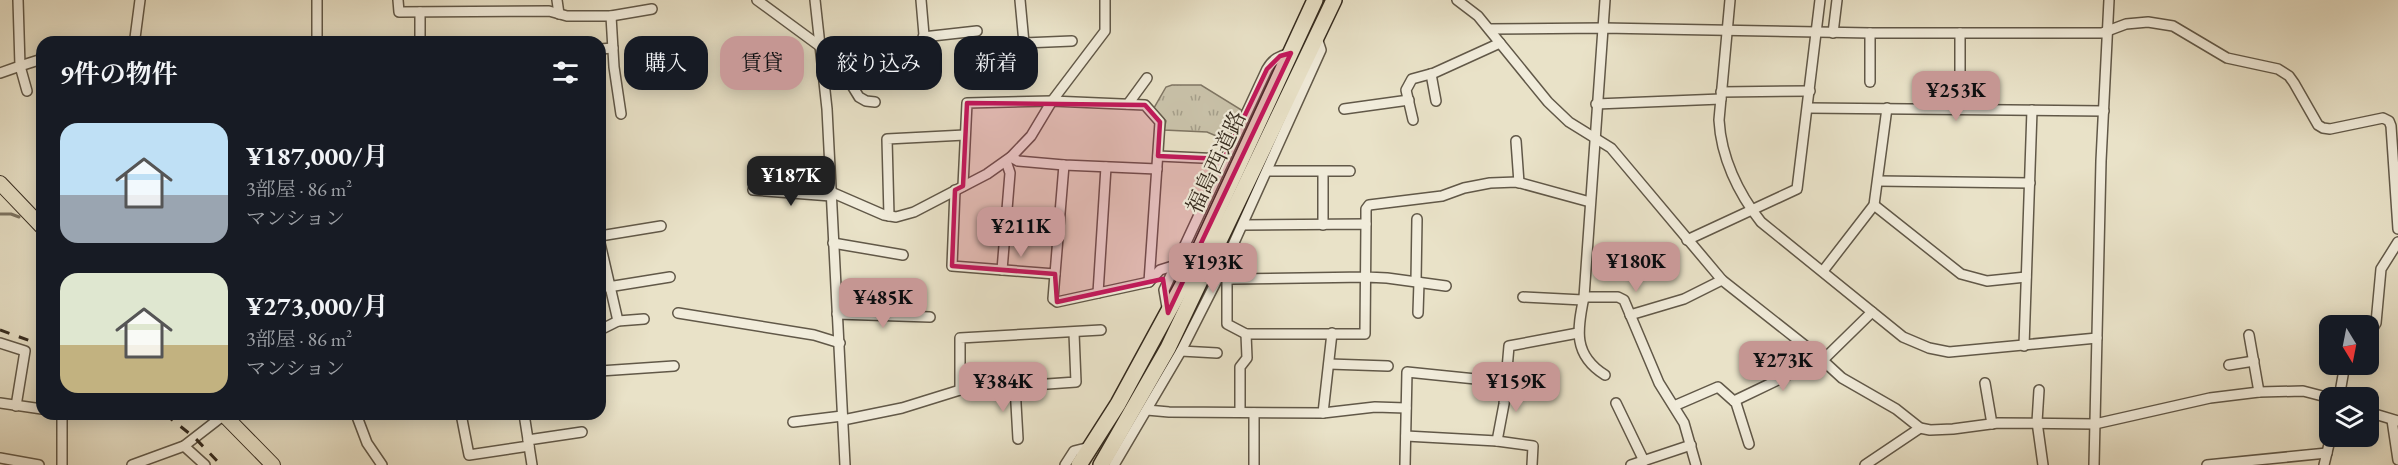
<!DOCTYPE html>
<html lang="ja">
<head>
<meta charset="utf-8">
<style>
	:root { --surface:#171b24; --page:#20242c; --text:#f1f3f6; --muted:#9ea1a6; --accent:#c59692 }
	body { margin:0; font-family:"EB Garamond","Noto Serif JP",serif; background:var(--page); color:var(--text); height:100vh; display:flex; flex-direction:column; font-size:22px; white-space:nowrap }
	* { box-sizing:border-box; margin:0 }
	p { font-size:20px; color:var(--muted) }
	.icon { flex:none; width:33px; height:33px; fill:none; stroke:currentColor; stroke-width:2; stroke-linecap:round; stroke-linejoin:round }
	.map { position:relative; flex:1; overflow:hidden }
	.panel { position:absolute; left:36px; top:36px; width:570px; height:384px; display:flex; flex-direction:column; background:var(--surface); border-radius:18px; box-shadow:0 3px 15px #0003 }
	.panel>* { flex:none }
	.top-card { position:absolute; left:624px; top:36px; width:570px; height:54px; display:flex; gap:12px }
	.needle { width:39px; rotate:170deg }
	.tools { position:absolute; left:2319px; top:315px; display:grid; gap:12px }
	.tools a { display:grid; place-items:center; width:60px; height:60px; border-radius:12px; background:var(--surface); box-shadow:0 3px 15px #0003; font-size:30px }
	.price { position:absolute; translate:-50% -51px; padding:0 14px; border-radius:12px; background:var(--accent); color:#111; font-size:20px; line-height:39px; filter:drop-shadow(0 2px 3px #0008) }
	.price::after { content:''; position:absolute; left:50%; top:36px; width:18px; height:14px; margin-left:-9px; background:inherit; clip-path:polygon(0 0,100% 0,50% 100%) }
	.price.current { background:#222; color:#fff }
	ul { padding:0; list-style:none }
	li { display:flex; align-items:center; gap:18px; height:150px; padding:0 24px }
	li span { display:grid; place-items:center; flex:none; width:168px; height:120px; border-radius:18px; color:#555 }
	li>.icon { margin-inline-start:auto }
	span .icon { width:72px; height:72px; fill:#fffc; stroke-width:1 }
	li b { font-size:26px }
	h2 { display:flex; justify-content:space-between; align-items:center; height:72px; padding:0 24px; font-size:26px }
	.pill { padding:0 21px; border-radius:18px; background:var(--surface); box-shadow:0 3px 15px #0003; font-size:21px; line-height:54px }
	.pill.current { background:var(--accent); color:#111 }
	.map>svg:first-child { display:block }
	.park { fill:url(#park-tufts); stroke:#7f7664; stroke-width:1.5 }
	.lines { fill:none; stroke-linecap:round; stroke-linejoin:round }
	.stream { stroke:#7b7361; stroke-width:3 }
	.minor-casing { stroke:#615848; stroke-width:12 }
	.primary-casing { stroke:#342a1e; stroke-width:16 }
	.trunk-casing { stroke:#342a1e; stroke-width:18 }
	.minor { stroke:#f1ecdb; stroke-width:9 }
	.primary { stroke:#e9e2c8; stroke-width:14 }
	.trunk { stroke:#e9e2c8; stroke-width:15 }
	.rail { stroke:#342a1e; stroke-width:3; stroke-dasharray:10 10; stroke-linecap:butt }
	.marked { fill:#c2185b; fill-opacity:0.2; stroke:#c2185b; stroke-width:4.5; stroke-linejoin:round }
	.labels { text-anchor:middle; dominant-baseline:central; stroke-width:4.5; stroke-linejoin:round; paint-order:stroke }
	.street-label { font-size:22px; fill:#342a1e; stroke:#f1ecdb }
</style>
</head>
<body>
<div class="map">
<svg width="2398" height="465" viewBox="0 0 2398 465">
	<defs>
		<pattern id="park-tufts" width="24" height="20" patternUnits="userSpaceOnUse" patternTransform="scale(1.5)"><rect width="24" height="20" fill="#cac3ab"/><path d="M3 7l-1-3M5 7V3M7 7l1-3M15 17l-1-3M17 17v-4M19 17l1-3" fill="none" stroke="#a59f8b"/></pattern>
	</defs>
	<rect width="100%" height="100%" fill="#e9e2c8"/>
	<filter id="stains"><feTurbulence type="fractalNoise" baseFrequency=".00333" numOctaves="4"/><feColorMatrix values="0 0 0 0 .2 0 0 0 0 .09 0 0 0 0 .02 0 0 0 .5 -.17"/></filter>
	<radialGradient id="worn" r=".72"><stop offset=".6" stop-color="#630" stop-opacity="0"/><stop offset="1" stop-color="#630" stop-opacity=".3"/></radialGradient>
	<path class="park" d="M1172 85H1201L1248 114 1235 144 1207 132 1164 130 1166 121 1154 108 1166 87Z"/>
	<g class="lines">
		<path class="stream" d="M0 214H11L19 217"/>
		<defs>
			<g id="minor">
				<path d="M317 0V42"/>
				<path d="M398 0 399 12 549 11 567 16H611L614 67 621 114"/>
				<path d="M557 0 559 14"/>
				<path d="M757 0 821 47 832 53 859 97 866 101 875 102"/>
				<path d="M815 0 827 109 845 465"/>
				<path d="M921 0 927 70"/>
				<path d="M1020 0 1024 43 1072 41"/>
				<path d="M1457 0 1478 16 1548 102 1569 122 1611 148 1722 280 1817 355 1842 378 1896 409 1920 428 1930 430 1953 429 1998 423 2095 424 2210 398 2259 392 2303 391 2330 398"/>
				<path d="M1605 0 1584 297H1618L1624 300 1659 383 1684 423 1696 465"/>
				<path d="M1730 0 1719 120C1721 157 1738 193 1761 222L1903 337 1929 348 1949 352 2097 338"/>
				<path d="M420 12V42"/>
				<path d="M611 16 652 9"/>
				<path d="M1489 29 1603 28 1870 33H2102L2126 24 2148 22 2173 26 2227 58 2278 69 2289 76 2294 83 2318 125 2323 128 2330 129 2383 118 2389 121 2391 126 2398 229"/>
				<path d="M1833 33 1837 0"/>
				<path d="M923 37 977 31"/>
				<path d="M132 42 135 38 140 0"/>
				<path d="M600 49 613 48"/>
				<path d="M0 73 20 66 18 0"/>
				<path d="M1431 74 1436 101"/>
				<path d="M1870 82V33"/>
				<path d="M27 91 20 66 42 59"/>
				<path d="M1721 92 1810 91"/>
				<path d="M1128 104 1147 78"/>
				<path d="M1596 104 1721 99"/>
				<path d="M1808 108 2104 111"/>
				<path d="M1960 108V33"/>
				<path d="M1344 109 1409 100"/>
				<path d="M1413 120 1406 90 1412 79 1434 73 1500 43"/>
				<path d="M1516 141 1519 183"/>
				<path d="M1158 156 1224 159"/>
				<path d="M1011 157 1018 161 1064 165 1157 169"/>
				<path d="M1268 171H1350"/>
				<path d="M1878 181 2030 183"/>
				<path d="M963 186 967 103 1052 101 1145 105 1160 122 1149 282"/>
				<path d="M753 190 831 196"/>
				<path d="M955 190 952 266 1055 274 1064 165"/>
				<path d="M831 192 884 215 896 217 914 212 987 174 1011 157 1031 136 1052 101 1105 31V0"/>
				<path d="M1874 205 1961 274 1987 281 2026 277"/>
				<path d="M889 216 887 139 965 135"/>
				<path d="M1366 224V209L1369 205 1442 196 1464 188 1490 183 1517 182 1590 202"/>
				<path d="M1243 225 1366 224 1365 334H1246L1227 324V280L1232 279 1366 277 1387 278 1446 286"/>
				<path d="M1323 225V172"/>
				<path d="M600 236 661 226"/>
				<path d="M1687 240 1797 189 1820 0"/>
				<path d="M600 243 618 321"/>
				<path d="M833 243 903 255"/>
				<path d="M1002 270 1010 173 1006 161"/>
				<path d="M1823 271 1874 205 1887 108"/>
				<path d="M1055 274 1053 299 1057 302 1149 282 1160 270 1176 265"/>
				<path d="M1416 281 1417 219"/>
				<path d="M608 287 670 277"/>
				<path d="M1098 293 1106 167"/>
				<path d="M1523 297 1583 300"/>
				<path d="M1584 297C1577 330 1573 355 1605 375"/>
				<path d="M678 313 814 335 840 343"/>
				<path d="M1168 313 1164 290 1267 69C1273 59 1279 56 1291 53"/>
				<path d="M1418 313 1419 282"/>
				<path d="M837 314 930 317"/>
				<path d="M1630 315 1684 299 1722 280"/>
				<path d="M2368 328H2373L2376 323 2381 269 2398 242"/>
				<path d="M600 330 618 321 644 319"/>
				<path d="M2249 335 2259 392"/>
				<path d="M0 343 25 351 16 406"/>
				<path d="M2024 346 2032 110"/>
				<path d="M1181 351 1217 353"/>
				<path d="M1823 360 1872 312"/>
				<path d="M1329 364 1388 366"/>
				<path d="M2229 365 2254 361"/>
				<path d="M600 371 674 366"/>
				<path d="M1985 383 1992 424"/>
				<path d="M1015 386 1018 439"/>
				<path d="M960 390V338L1101 330"/>
				<path d="M2039 390 2037 422 2043 465"/>
				<path d="M2339 398 2345 364"/>
				<path d="M1734 401 1786 376 1817 355"/>
				<path d="M0 403 42 409"/>
				<path d="M1616 403 1644 461"/>
				<path d="M1674 406 1718 387 1736 403 1749 444"/>
				<path d="M1147 410 1169 412 1323 413 1375 407 1406 408"/>
				<path d="M1240 412V367L1247 358 1246 334"/>
				<path d="M2368 412 2398 421"/>
				<path d="M1254 413V465"/>
				<path d="M1323 413 1332 333"/>
				<path d="M356 414 367 443 382 465"/>
				<path d="M461 414 469 455 529 446"/>
				<path d="M524 414 532 465"/>
				<path d="M843 420 902 408 960 390 1076 382 1074 333"/>
				<path d="M2392 420 2398 460"/>
				<path d="M793 422 842 416"/>
				<path d="M1406 436 1497 441 1533 446 1532 465"/>
				<path d="M528 440 582 432"/>
				<path d="M1497 441 1504 404 1509 346 1578 333"/>
				<path d="M184 446 205 465"/>
				<path d="M0 458 39 465"/>
				<path d="M62 465V414"/>
				<path d="M132 465 184 446 224 415"/>
				<path d="M1065 465 1074 451 1090 447"/>
				<path d="M1114 465 1181 351 1219 276 1321 50 1317 38"/>
				<path d="M1405 465 1407 372 1505 382"/>
				<path d="M1631 465 1691 445"/>
				<path d="M1865 465 1920 428"/>
				<path d="M2094 465 2101 161 2109 0"/>
				<path d="M2207 465 2327 453"/>
				<path d="M2324 465 2331 436"/>
			</g>
			<g id="primary">
				<path d="M0 183 42 227"/>
				<path d="M223 414 273 465"/>
			</g>
			<g id="trunk">
				<path d="M1079 465 1118 404 1186 279 1315 0"/>
				<path d="M1101 465 1168 348 1334 0"/>
			</g>
		</defs>
		<use href="#minor" class="minor-casing"/>
		<use href="#primary" class="primary-casing"/>
		<use href="#trunk" class="trunk-casing"/>
		<use href="#minor" class="minor"/>
		<use href="#primary" class="primary"/>
		<use href="#trunk" class="trunk"/>
		<g class="rail">
			<path d="M0 330 42 345"/>
			<path d="M165 414 195 438 221 465"/>
		</g>
	</g>
	<path class="marked" d="M1291 53 1168 313 1163 279 1057 302 1055 274 952 266 955 190 963 186 967 103 1145 105 1160 122 1158 156 1224 159 1267 69 1280 56Z"/>
	<g class="labels">
		<g class="street-label">
			<text transform="translate(1216 162) rotate(-65)">福島西道路</text>
		</g>
	</g>
	<rect width="100%" height="100%" filter="url(#stains)"/>
	<rect width="100%" height="100%" fill="url(#worn)"/>
</svg>
<div class="tools">
<a><svg class="needle" viewBox="-14 -14 28 28"><path d="M0-13l5 13h-10z" fill="#e53935"/><path d="M0 13l5-13h-10z" fill="#9ea1a6"/></svg></a>
<a><svg class="icon" aria-label="layers" viewBox="0 0 24 24"><path d="M12 4l9 5-9 5-9-5zM3 14l9 5 9-5"/></svg></a>
</div>
<b class="price" style="left:1956px;top:122px">¥253K</b>
<b class="price current" style="left:791px;top:207px">¥187K</b>
<b class="price" style="left:1021px;top:258px">¥211K</b>
<b class="price" style="left:1636px;top:293px">¥180K</b>
<b class="price" style="left:1213px;top:294px">¥193K</b>
<b class="price" style="left:883px;top:329px">¥485K</b>
<b class="price" style="left:1783px;top:392px">¥273K</b>
<b class="price" style="left:1003px;top:413px">¥384K</b>
<b class="price" style="left:1516px;top:413px">¥159K</b>
<div class="top-card">
<a class="pill">購入</a>
<a class="pill current">賃貸</a>
<a class="pill">絞り込み</a>
<a class="pill">新着</a>
</div>
<section class="panel">
<h2>9件の物件<svg class="icon" aria-label="filters" viewBox="0 0 24 24"><path d="M4 7h16M4 17h16"/><circle cx="9" cy="7" r="2"/><circle cx="15" cy="17" r="2"/></svg></h2>
<ul>
<li><span style="background:linear-gradient(#bfe0f5 60%,#9aa5b1 0)"><svg class="icon" aria-label="home" viewBox="0 0 24 24"><path d="M3 11l9-7 9 7M6 9v11h12V9"/></svg></span><div><b>¥187,000/月</b><p>3部屋 · 86 m²</p><p>マンション</p></div></li>
<li><span style="background:linear-gradient(#dfe7d0 60%,#c2b280 0)"><svg class="icon" aria-label="home" viewBox="0 0 24 24"><path d="M3 11l9-7 9 7M6 9v11h12V9"/></svg></span><div><b>¥273,000/月</b><p>3部屋 · 86 m²</p><p>マンション</p></div></li>
</ul>
</section>
</div>
</body>
</html>
